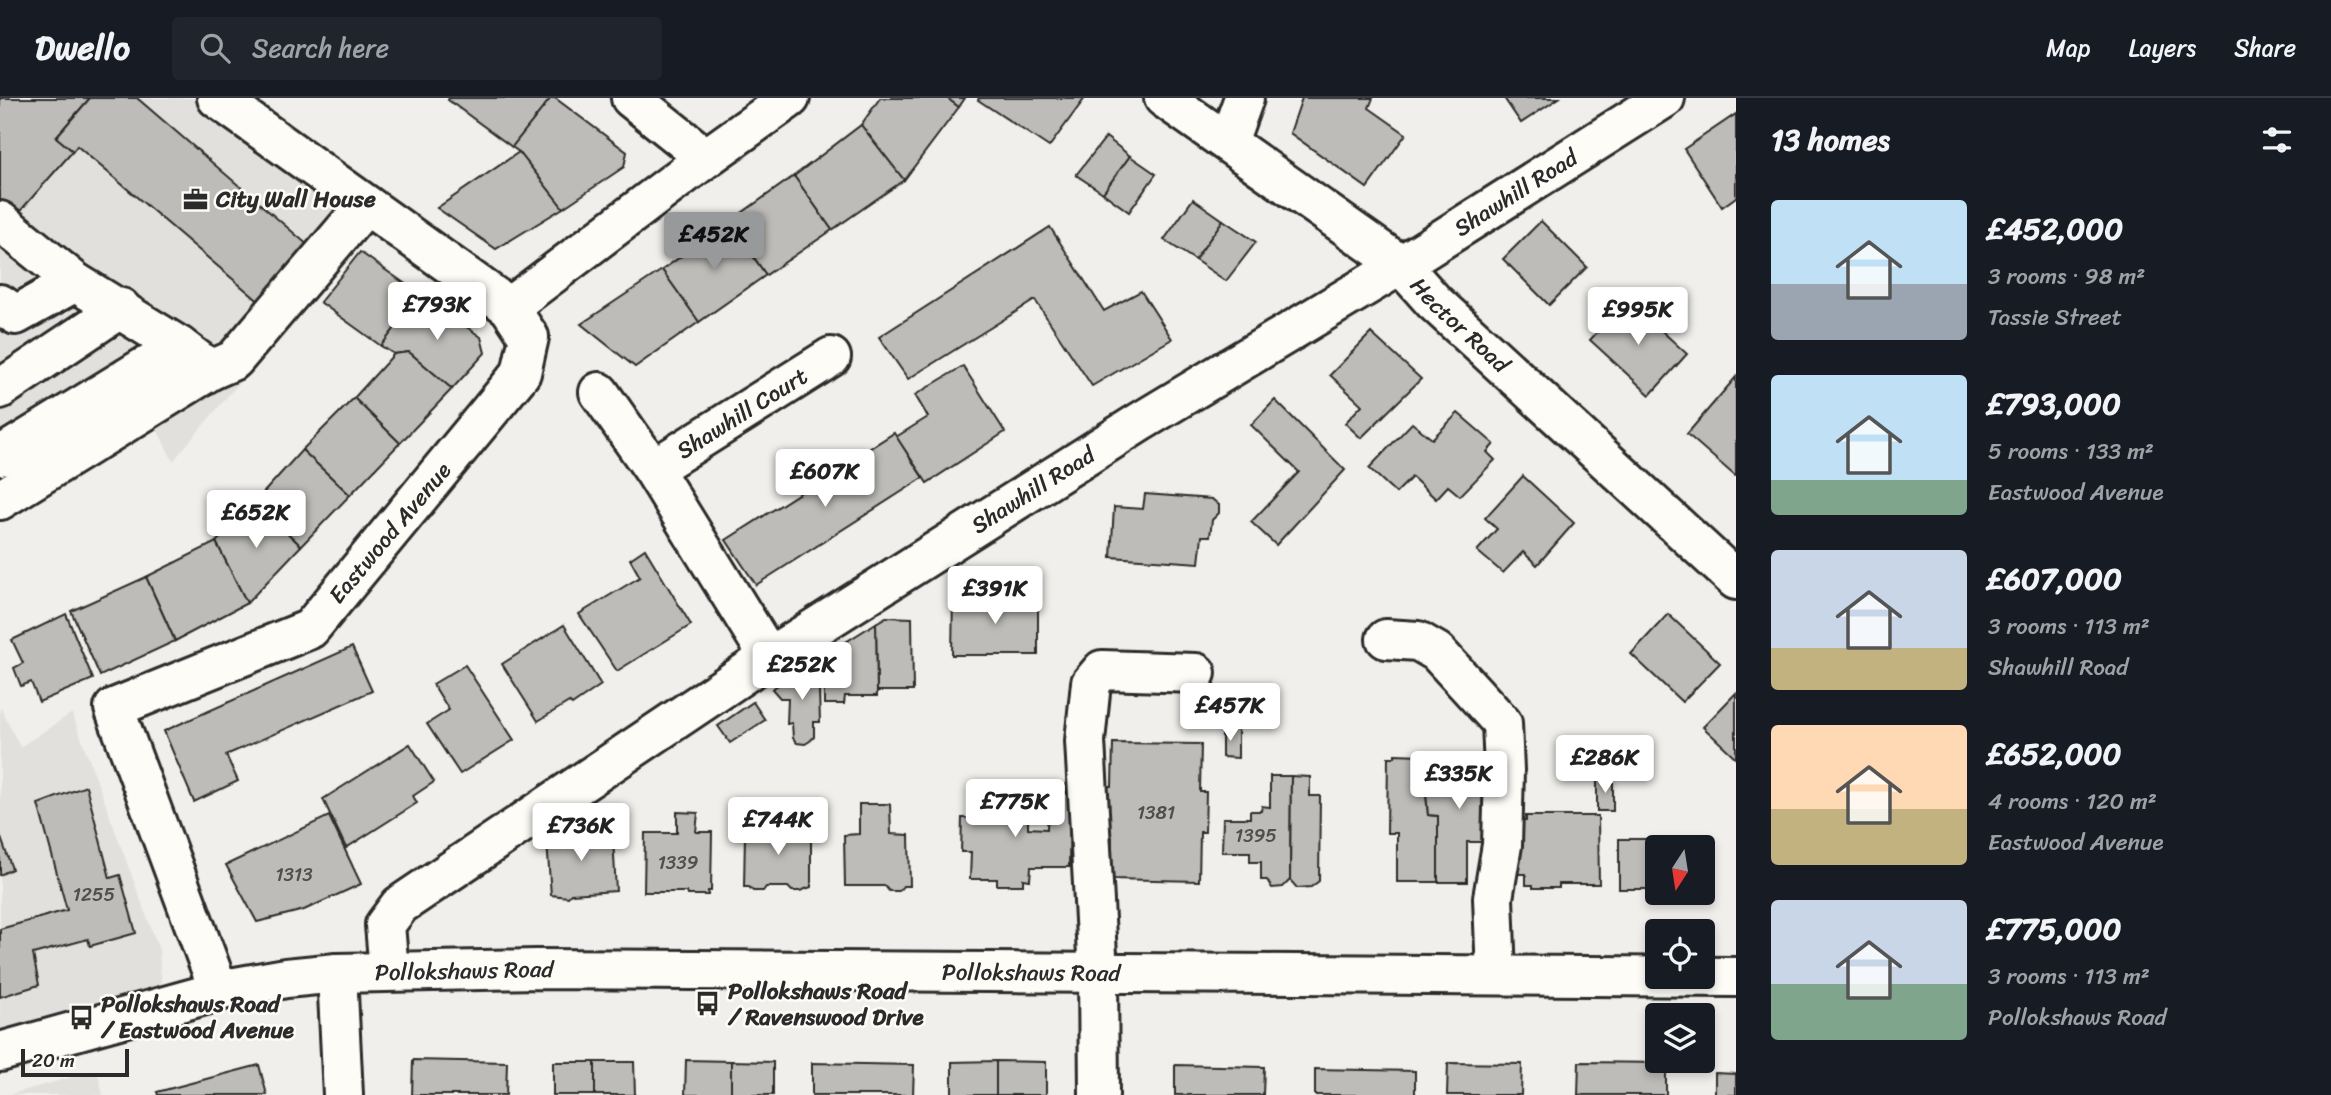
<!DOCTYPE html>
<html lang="en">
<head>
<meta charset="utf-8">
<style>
	:root { --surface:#171b24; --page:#20242c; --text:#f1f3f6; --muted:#9ea1a6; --line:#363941; --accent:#98999b }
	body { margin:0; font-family:Sriracha,sans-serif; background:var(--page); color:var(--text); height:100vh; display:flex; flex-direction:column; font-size:26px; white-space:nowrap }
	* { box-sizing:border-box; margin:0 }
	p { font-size:23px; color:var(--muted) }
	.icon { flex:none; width:38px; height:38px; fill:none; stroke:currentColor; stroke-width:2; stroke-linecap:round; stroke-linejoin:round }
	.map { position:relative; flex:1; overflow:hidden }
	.sheet { display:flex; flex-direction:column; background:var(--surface); width:595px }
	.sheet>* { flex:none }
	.needle { width:46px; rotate:192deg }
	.controls { position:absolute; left:1645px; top:737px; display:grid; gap:14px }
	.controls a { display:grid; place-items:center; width:70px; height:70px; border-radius:7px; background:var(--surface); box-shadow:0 4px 10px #0003; font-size:35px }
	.scale { position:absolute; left:21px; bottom:18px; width:108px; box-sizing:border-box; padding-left:7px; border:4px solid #2b2b2b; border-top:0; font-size:19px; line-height:24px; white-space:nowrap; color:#2b2b2b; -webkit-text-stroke:5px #fdfcf7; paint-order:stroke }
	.price { position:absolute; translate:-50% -60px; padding:0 16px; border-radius:7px; background:#fff; color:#222; font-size:23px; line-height:46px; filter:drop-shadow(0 2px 4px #0008) }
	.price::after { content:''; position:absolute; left:50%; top:42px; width:21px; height:16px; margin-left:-10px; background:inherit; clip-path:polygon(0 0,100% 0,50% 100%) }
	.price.active { background:var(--accent); color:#111 }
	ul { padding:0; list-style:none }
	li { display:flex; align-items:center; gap:21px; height:175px; padding:0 35px }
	li span { display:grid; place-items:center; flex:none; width:196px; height:140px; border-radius:7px; color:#555 }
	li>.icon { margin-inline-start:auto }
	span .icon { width:84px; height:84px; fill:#fffc; stroke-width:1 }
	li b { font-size:30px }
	h2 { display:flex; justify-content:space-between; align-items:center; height:84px; padding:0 35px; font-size:30px }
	header { display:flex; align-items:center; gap:42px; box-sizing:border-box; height:98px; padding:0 35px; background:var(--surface); border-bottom:2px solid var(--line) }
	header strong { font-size:33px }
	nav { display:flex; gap:38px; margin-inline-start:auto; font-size:24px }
	.search { width:490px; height:63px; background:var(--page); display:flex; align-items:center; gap:18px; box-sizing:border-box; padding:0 24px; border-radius:7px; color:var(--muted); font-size:26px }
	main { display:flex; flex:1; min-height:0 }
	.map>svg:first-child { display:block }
	.built { fill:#e1e0dc }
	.building { fill:#bdbcb8; stroke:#2b2b2b; stroke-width:2 }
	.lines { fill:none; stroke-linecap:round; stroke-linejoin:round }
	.minor-casing { stroke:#2b2b2b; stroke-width:44 }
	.minor { stroke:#fdfcf7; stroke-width:38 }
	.labels { text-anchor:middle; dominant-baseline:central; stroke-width:5; stroke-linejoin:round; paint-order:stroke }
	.number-label { font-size:19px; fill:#504f4e }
	.street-label { font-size:23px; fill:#2b2b2b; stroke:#fdfcf7 }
	.poi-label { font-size:23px; font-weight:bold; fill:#2b2b2b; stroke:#fdfcf7; text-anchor:start }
</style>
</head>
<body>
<header>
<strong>Dwello</strong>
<div class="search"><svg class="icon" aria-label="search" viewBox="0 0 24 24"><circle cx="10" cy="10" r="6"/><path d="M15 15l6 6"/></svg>Search here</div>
<nav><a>Map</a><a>Layers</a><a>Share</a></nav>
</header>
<main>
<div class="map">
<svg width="1736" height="997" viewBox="0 0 1736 997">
	<rect width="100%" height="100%" fill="#f0efeb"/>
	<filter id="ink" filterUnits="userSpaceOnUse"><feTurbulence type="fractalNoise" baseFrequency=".0143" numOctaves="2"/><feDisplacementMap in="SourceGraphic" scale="14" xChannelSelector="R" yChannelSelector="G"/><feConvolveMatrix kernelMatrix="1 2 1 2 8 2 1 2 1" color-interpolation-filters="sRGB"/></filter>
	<g filter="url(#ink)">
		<g class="built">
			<path d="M0 0H245L384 101 337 169 173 363 154 325 0 422Z"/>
			<path d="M0 609 20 649 72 615 159 852 163 909 0 954Z"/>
			<path d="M97 972 103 997H8Z"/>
		</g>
		<g class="building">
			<path d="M0 0H90L56 39 73 53 0 136Z"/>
			<path d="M90 0H137L309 148 262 206 77 48 73 53 56 39Z"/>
			<path d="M449 0H551L512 49 448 2Z"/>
			<path d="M551 0H555L627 54 624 69 563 110 519 54 512 49Z"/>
			<path d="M880 0H947L959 9 904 82 861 27Z"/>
			<path d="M947 0H965L959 9Z"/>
			<path d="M979 0H1085L1049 49 978 2Z"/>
			<path d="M1302 0H1373L1369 10 1406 36 1367 90 1290 35Z"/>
			<path d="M1504 0H1559L1521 25Z"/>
			<path d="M1736 16V99L1722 109 1684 51Z"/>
			<path d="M861 27 904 82 832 132 794 78Z"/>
			<path d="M1106 39 1130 58 1103 95 1076 77Z"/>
			<path d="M519 54 563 110 496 151 437 110Z"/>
			<path d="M1130 58 1156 76 1129 114 1103 95Z"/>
			<path d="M794 78 832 132 766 177 729 124Z"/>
			<path d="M1193 101 1223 122 1195 162 1164 142Z"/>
			<path d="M1223 122 1256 144 1226 183 1195 162Z"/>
			<path d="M1541 123 1587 169 1549 207 1503 161Z"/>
			<path d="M729 124 766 177 699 224 662 172Z"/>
			<path d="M1050 129 1104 213 1141 193 1172 241 1092 288 1035 202 908 281 879 239Z"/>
			<path d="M360 154 421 197 381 248 320 204Z"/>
			<path d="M662 172 699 224 635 269 581 226Z"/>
			<path d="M421 197 481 239 485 255 452 291 409 254 394 256 381 248Z"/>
			<path d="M1627 201 1687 256 1650 297 1590 242Z"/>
			<path d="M1371 235 1421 281 1361 340 1345 325 1362 307 1330 277Z"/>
			<path d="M409 254 452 291 400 345 354 300 394 256Z"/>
			<path d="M963 268 1005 334 927 385 896 339 928 319 915 297Z"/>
			<path d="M1736 279V377L1735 378 1687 336Z"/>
			<path d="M354 300 400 345 350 397 302 352Z"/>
			<path d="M1275 302 1345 372 1276 447 1251 424 1299 374 1251 327Z"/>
			<path d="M1458 315 1494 346 1487 354 1495 362 1460 398 1448 388 1436 401 1412 379 1396 395 1369 370 1412 325 1432 341Z"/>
			<path d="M894 335 923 380 756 487 726 442Z"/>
			<path d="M302 352 350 397 301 448 255 404Z"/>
			<path d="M1523 378 1574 425 1537 467 1523 454 1503 475 1477 453 1497 431 1485 420Z"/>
			<path d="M1145 396 1212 401 1219 407V415L1212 422 1210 438H1202L1199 465 1111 459 1114 409 1143 411Z"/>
			<path d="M255 404 301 448 247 505 216 444Z"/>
			<path d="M216 444 247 505 175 543 146 479Z"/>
			<path d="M645 451 691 527 617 573 579 516 640 479 630 461Z"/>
			<path d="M146 479 175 543 100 578 71 513Z"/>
			<path d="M953 497 1038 499V557H952Z"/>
			<path d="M66 516 93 581 39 604 31 584 21 588 14 570 23 565 12 542Z"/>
			<path d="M1668 516 1720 565 1682 604 1631 556Z"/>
			<path d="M886 519 912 520 913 593H877L876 525Z"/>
			<path d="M876 525 877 598H845L844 606H824V561H841V547Z"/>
			<path d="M564 527 601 587 572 607 569 604 538 623 502 566Z"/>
			<path d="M352 549 372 593 226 657 238 683 194 704 164 633Z"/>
			<path d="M818 561 820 624H814V639L810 643 805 646 797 645 793 640 792 625 787 626 788 600H780L772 591Z"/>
			<path d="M465 567 514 642 460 676 427 626 449 612 433 586Z"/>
			<path d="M1736 595V660L1703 629Z"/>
			<path d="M753 604 765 622 730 645 718 628Z"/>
			<path d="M1222 630H1238V660L1222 659Z"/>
			<path d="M1113 645 1201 646 1200 694H1206L1205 734H1200L1199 783 1111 781 1112 739H1107L1108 688H1112Z"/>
			<path d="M410 646 434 684 413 698 417 705 346 750 323 701Z"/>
			<path d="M1395 656 1421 657 1420 661H1423L1428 717 1438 718V784H1397V735H1387L1388 659H1395Z"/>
			<path d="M1423 661H1488L1495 744H1467V784H1438V718L1428 717Z"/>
			<path d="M1270 678H1291L1290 782 1283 789 1272 790 1267 782H1261V764H1250V754H1222L1223 720H1250V713H1261L1262 708 1270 709Z"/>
			<path d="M1291 678 1310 679V698H1320L1319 783 1311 789 1297 790 1290 782Z"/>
			<path d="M1597 680 1613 681V713H1597Z"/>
			<path d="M86 688 110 780 120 777 136 835 90 848 88 841 33 856 39 887 0 899V831L67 812 38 706Z"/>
			<path d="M974 690H994V702H1006V718H1028V730L1047 731 1048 694H1070L1069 769H1031L1030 782 1023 781V787H997V781H970L971 754H961L962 720H974Z"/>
			<path d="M859 706H890L891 736 909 737 910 788H903L899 793H889L885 788H845L844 737 859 736Z"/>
			<path d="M677 714 698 715 696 734H712L711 793H708V797H687L686 794H644L645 735H677Z"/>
			<path d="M584 717 582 742 613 740 616 793 571 796 568 799 551 797 547 744 561 743 563 731Z"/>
			<path d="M329 718 361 786 304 812 257 824 226 767Z"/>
			<path d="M1526 718H1598L1599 786H1559V790H1533V787H1526V776H1512V723H1526Z"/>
			<path d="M794 721V737L811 736V789L800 793H792L788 789H766L763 793H753L749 789H744L745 737 760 736V722Z"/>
			<path d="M0 737 12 771 0 777Z"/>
			<path d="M1619 741H1663V749H1657V791H1619Z"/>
			<path d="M1663 741H1707V791H1703V749H1663Z"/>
			<path d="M413 962 507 964 506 997H412Z"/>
			<path d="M686 962 731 963V997H685Z"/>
			<path d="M731 963 773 964V997H731Z"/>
			<path d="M996 963 1046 964V997H996Z"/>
			<path d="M996 963V997H952V964Z"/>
			<rect x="553" y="964" width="42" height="33"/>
			<path d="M595 964H634L635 997H595Z"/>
			<path d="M1579 964 1666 965V997H1578Z"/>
			<path d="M812 965 914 967 913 997H812Z"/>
			<path d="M1448 965 1522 966 1521 997H1447Z"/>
			<path d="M259 967 267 997H158L157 994Z"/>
			<path d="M1175 967 1264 969 1263 997H1175Z"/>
			<path d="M1315 971 1415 973V997H1315Z"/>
			<path d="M1715 975 1736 976V997H1715Z"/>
		</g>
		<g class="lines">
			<defs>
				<g id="minor">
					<path d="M217 0 509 209 529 239 521 275 310 531 114 610 219 893"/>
					<path d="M631 0 706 60"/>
					<path id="s1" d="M1164 0 1401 167 1434 204 1736 482"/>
					<path d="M1228 44 1244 0"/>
					<path d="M0 123 75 184 179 248 211 272"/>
					<path d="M0 206 16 217 75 184"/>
					<path d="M509 209 706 60 790 0"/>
					<path d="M0 291 121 210"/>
					<path d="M599 294 653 371 769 559"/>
					<path d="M0 358 179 248"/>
					<path id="s2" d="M653 371 831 259"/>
					<path d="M0 402 211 272 234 262 366 107"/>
					<path d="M1386 541 1418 543 1437 554 1502 625 1504 672 1502 747 1493 800 1496 877"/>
					<path id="s3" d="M389 873 385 827 400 807 769 559 1140 324 1401 167 1665 0"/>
					<path d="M337 875 343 997"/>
					<path id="s4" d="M0 954 230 890 286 880 337 875 536 871 1736 879"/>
					<path d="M1099 997 1098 875 1085 643 1091 585 1102 572 1196 575"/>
				</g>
			</defs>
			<use href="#minor" class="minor-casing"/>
			<use href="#minor" class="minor"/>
		</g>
	</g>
	<defs>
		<symbol id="office-bare" viewBox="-9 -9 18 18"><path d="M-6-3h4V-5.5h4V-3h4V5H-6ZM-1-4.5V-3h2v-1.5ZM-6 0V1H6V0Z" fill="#2b2b2b" stroke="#fdfcf7" stroke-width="2.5" paint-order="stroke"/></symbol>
		<symbol id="bus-bare" viewBox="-9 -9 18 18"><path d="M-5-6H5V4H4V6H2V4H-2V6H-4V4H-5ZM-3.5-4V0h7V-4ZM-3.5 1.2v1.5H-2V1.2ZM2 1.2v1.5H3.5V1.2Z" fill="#2b2b2b" stroke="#fdfcf7" stroke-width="2.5" paint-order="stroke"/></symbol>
	</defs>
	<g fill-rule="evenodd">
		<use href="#office-bare" x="178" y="84" width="35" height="35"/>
		<use href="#bus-bare" x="690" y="888" width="35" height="35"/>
		<use href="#bus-bare" x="64" y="902" width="35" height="35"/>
	</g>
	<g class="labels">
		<g class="number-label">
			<text x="1156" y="714">1381</text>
			<text x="1256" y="737">1395</text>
			<text x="678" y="764">1339</text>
			<text x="294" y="776">1313</text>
			<text x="94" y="796">1255</text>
		</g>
		<g class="street-label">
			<text stroke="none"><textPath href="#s3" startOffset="1395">Shawhill Road</textPath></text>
			<text stroke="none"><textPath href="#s1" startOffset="374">Hector Road</textPath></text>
			<text stroke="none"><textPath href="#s2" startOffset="105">Shawhill Court</textPath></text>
			<text stroke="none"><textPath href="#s3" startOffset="828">Shawhill Road</textPath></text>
			<text transform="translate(390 435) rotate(-50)">Eastwood Avenue</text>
			<text stroke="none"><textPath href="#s4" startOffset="474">Pollokshaws Road</textPath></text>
			<text stroke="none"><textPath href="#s4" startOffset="1041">Pollokshaws Road</textPath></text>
		</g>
		<g class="poi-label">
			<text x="216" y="101">City Wall House</text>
			<text x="728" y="893">Pollokshaws Road<tspan x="728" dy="26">/ Ravenswood Drive</tspan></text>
			<text x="101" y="906">Pollokshaws Road<tspan x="101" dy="26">/ Eastwood Avenue</tspan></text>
		</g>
	</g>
</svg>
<div class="controls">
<a><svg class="needle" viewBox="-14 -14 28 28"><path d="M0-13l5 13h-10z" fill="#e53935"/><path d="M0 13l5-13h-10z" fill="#9ea1a6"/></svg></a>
<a><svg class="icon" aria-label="locate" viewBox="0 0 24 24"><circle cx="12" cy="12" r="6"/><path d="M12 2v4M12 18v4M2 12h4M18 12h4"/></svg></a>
<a><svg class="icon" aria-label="layers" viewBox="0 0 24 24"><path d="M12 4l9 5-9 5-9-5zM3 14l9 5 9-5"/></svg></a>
</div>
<div class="scale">20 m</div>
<b class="price active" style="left:714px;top:174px">£452K</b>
<b class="price" style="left:437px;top:244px">£793K</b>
<b class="price" style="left:1638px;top:249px">£995K</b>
<b class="price" style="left:825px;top:411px">£607K</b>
<b class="price" style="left:256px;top:452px">£652K</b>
<b class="price" style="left:995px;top:528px">£391K</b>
<b class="price" style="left:802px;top:604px">£252K</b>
<b class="price" style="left:1230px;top:645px">£457K</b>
<b class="price" style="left:1605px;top:697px">£286K</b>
<b class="price" style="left:1459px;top:713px">£335K</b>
<b class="price" style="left:1015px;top:741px">£775K</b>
<b class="price" style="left:778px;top:759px">£744K</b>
<b class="price" style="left:581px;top:765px">£736K</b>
</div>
<section class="sheet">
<h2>13 homes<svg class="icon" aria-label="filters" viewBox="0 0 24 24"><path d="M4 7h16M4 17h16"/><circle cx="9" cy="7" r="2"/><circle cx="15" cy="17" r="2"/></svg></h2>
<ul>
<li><span style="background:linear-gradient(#bfe0f5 60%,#9aa5b1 0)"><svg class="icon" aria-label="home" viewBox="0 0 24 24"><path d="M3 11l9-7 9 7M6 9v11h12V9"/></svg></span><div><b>£452,000</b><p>3 rooms · 98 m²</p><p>Tassie Street</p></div></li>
<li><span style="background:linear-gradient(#bfe0f5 75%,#7fa58c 0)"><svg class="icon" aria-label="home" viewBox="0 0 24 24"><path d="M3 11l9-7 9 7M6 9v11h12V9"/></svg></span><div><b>£793,000</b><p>5 rooms · 133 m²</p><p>Eastwood Avenue</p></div></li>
<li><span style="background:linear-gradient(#c9d6e8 70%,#c2b280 0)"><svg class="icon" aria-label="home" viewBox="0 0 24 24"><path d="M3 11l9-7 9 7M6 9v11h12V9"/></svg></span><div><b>£607,000</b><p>3 rooms · 113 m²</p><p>Shawhill Road</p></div></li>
<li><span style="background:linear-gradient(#ffd9b3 60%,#c2b280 0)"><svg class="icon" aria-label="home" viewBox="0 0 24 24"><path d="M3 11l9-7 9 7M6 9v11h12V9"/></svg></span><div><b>£652,000</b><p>4 rooms · 120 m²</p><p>Eastwood Avenue</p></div></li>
<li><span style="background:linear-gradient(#c9d6e8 60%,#7fa58c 0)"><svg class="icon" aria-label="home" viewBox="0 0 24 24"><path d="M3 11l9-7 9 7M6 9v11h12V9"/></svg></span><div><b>£775,000</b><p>3 rooms · 113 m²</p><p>Pollokshaws Road</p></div></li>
</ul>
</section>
</main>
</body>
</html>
